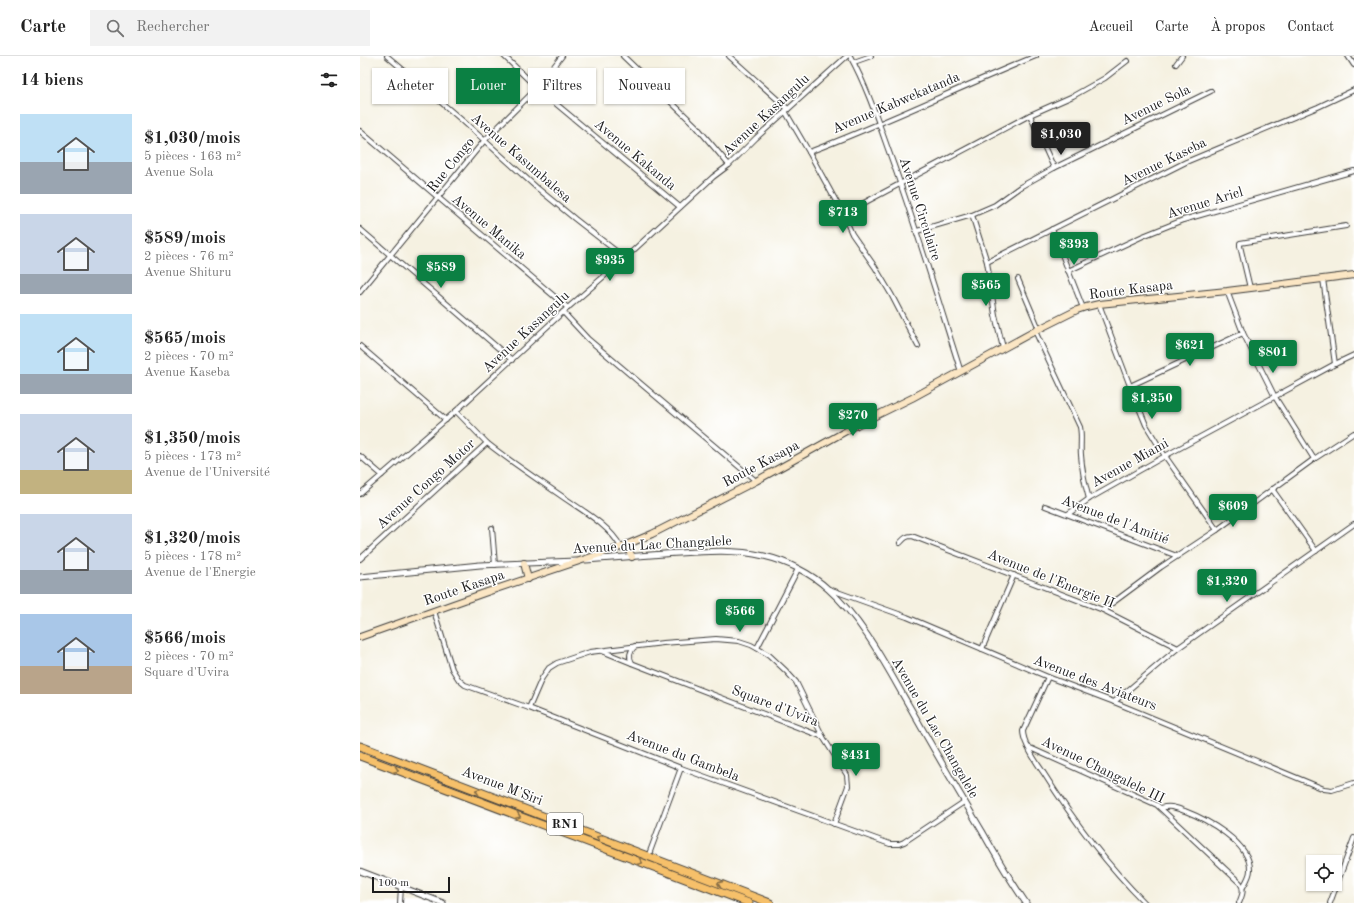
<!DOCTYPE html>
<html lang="fr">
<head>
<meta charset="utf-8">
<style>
	:root { --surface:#fff; --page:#f2f2f2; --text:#222; --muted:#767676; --line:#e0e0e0; --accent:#0b8043 }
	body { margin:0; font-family:"Old Standard TT",serif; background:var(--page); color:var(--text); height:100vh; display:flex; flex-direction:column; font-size:15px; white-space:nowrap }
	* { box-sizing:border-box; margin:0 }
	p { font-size:13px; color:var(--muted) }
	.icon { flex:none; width:22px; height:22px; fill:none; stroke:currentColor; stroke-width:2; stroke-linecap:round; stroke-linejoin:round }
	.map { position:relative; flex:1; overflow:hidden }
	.details { display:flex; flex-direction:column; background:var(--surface); width:360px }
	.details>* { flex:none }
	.guide { position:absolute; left:12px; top:12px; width:380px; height:36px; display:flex; gap:8px }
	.tools { position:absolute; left:946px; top:799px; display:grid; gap:8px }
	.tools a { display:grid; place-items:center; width:36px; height:36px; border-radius:0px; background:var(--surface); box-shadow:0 1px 3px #0004; font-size:20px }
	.scale { position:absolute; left:12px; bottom:10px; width:78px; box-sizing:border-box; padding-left:4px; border:2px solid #1c1c1c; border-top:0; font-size:11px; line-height:14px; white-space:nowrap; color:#1c1c1c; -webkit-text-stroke:3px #fff; paint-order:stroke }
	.price { position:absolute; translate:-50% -34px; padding:0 9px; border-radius:4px; background:var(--accent); color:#fff; font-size:13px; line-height:26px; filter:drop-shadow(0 1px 2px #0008) }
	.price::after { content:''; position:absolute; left:50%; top:24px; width:12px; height:9px; margin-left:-6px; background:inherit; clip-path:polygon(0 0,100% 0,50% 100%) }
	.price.current { background:#222; color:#fff }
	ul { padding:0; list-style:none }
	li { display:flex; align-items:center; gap:12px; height:100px; padding:0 20px }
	li span { display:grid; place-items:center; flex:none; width:112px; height:80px; border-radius:0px; color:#555 }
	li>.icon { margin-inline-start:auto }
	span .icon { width:48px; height:48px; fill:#fffc; stroke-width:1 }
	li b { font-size:17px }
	h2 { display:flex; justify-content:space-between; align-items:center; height:48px; padding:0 20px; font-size:17px }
	.chip { padding:0 14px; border-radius:0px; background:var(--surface); box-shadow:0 1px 3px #0004; font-size:14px; line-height:36px }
	.chip.current { background:var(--accent); color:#fff }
	header { display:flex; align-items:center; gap:24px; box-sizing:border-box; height:56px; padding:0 20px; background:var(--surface); border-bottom:1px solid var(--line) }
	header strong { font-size:19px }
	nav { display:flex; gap:22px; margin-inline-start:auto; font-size:14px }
	.search { width:280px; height:36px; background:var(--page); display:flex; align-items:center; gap:10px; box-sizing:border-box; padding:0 14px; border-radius:0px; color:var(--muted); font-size:15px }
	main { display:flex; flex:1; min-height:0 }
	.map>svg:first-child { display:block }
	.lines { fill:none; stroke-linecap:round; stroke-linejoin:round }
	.minor-casing { stroke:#3d3c3a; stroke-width:6 }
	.tertiary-casing { stroke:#3d3c3a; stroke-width:7 }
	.secondary-casing { stroke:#3d3c3a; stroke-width:8 }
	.trunk-casing { stroke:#3d3c3a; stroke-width:9 }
	.minor { stroke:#fff; stroke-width:4 }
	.tertiary { stroke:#fff; stroke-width:5 }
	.secondary { stroke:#fbe6c4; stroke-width:6 }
	.trunk { stroke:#f6c06b; stroke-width:7 }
	.oneway { stroke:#896e44 }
	.labels { text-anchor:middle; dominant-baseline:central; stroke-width:3; stroke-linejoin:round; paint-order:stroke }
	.shield { fill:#fff; stroke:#606060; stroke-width:1 }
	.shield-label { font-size:13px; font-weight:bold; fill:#1c1c1c }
	.street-label { font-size:14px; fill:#1c1c1c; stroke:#fff }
</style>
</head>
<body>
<header>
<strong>Carte</strong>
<div class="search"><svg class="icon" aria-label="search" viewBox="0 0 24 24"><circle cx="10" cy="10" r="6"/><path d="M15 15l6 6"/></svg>Rechercher</div>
<nav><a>Accueil</a><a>Carte</a><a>À propos</a><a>Contact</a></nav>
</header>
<main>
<section class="details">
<h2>14 biens<svg class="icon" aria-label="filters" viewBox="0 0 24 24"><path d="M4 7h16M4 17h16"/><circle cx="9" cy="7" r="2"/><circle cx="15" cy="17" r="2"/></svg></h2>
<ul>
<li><span style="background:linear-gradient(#bfe0f5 60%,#9aa5b1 0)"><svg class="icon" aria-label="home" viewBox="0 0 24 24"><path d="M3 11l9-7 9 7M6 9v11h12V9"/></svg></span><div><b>$1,030/mois</b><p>5 pièces · 163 m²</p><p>Avenue Sola</p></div></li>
<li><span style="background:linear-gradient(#c9d6e8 75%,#9aa5b1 0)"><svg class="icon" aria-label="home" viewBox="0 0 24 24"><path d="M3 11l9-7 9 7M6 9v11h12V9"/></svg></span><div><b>$589/mois</b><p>2 pièces · 76 m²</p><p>Avenue Shituru</p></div></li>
<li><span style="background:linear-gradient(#bfe0f5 75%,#9aa5b1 0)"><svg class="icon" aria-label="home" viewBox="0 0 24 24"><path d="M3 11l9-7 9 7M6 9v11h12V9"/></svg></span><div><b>$565/mois</b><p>2 pièces · 70 m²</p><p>Avenue Kaseba</p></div></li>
<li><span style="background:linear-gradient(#c9d6e8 70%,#c2b280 0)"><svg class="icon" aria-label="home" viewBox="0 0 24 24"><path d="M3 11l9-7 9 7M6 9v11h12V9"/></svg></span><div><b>$1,350/mois</b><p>5 pièces · 173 m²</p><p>Avenue de l'Université</p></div></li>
<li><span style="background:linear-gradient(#c9d6e8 70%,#9aa5b1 0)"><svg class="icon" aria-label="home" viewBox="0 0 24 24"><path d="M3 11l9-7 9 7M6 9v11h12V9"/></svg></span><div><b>$1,320/mois</b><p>5 pièces · 178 m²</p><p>Avenue de l'Energie</p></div></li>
<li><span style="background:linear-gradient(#a9c7e8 65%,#b9a48a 0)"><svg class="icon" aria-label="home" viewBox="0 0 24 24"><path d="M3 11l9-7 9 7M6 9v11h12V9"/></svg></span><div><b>$566/mois</b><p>2 pièces · 70 m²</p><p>Square d'Uvira</p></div></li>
</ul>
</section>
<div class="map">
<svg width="994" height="847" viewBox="0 0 994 847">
	<rect width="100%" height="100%" fill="#fff"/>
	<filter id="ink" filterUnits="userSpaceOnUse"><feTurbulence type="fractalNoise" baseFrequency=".025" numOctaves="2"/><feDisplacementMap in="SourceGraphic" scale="8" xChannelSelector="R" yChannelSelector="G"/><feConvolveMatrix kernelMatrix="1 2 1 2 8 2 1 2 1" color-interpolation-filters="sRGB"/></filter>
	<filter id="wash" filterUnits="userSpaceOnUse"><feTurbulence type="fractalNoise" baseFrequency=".012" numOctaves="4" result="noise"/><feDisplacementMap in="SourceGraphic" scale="16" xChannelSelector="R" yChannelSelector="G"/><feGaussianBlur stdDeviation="0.9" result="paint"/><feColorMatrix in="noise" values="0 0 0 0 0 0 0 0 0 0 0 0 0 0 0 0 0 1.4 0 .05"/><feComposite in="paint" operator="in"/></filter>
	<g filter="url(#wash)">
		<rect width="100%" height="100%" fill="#f5f1e1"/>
	</g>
	<g filter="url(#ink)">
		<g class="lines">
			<defs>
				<g id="minor">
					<path d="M27 0 104 66 176 131 215 163 265 202"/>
					<path d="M144 0 177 32 320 151"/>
					<path d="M263 0 336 70 369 109"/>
					<path d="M369 0 428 53"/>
					<path d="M490 0C506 29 517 62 528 93 555 166 577 241 601 316"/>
					<path d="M988 0 994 9"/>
					<path d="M494 6 511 0"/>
					<path d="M816 8 822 0"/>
					<path d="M425 55 449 96 483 158 492 178 515 211 531 238 558 290"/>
					<path d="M670 59 694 112"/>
					<path d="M0 75 208 252"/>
					<path d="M449 96C526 67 600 31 676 0"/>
					<path d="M483 158 670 59 713 40 745 22 767 5"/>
					<path d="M612 159 627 206 635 259 643 292"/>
					<path d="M0 173 152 304"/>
					<path d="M692 173 723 252"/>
					<path d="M557 175 612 159 635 149 660 131 694 112 851 35"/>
					<path d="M627 206 826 106 958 51 994 34"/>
					<path d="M708 215 783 180 823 164 994 115"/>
					<path d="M658 223 679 273"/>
					<path d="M963 223 975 308"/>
					<path d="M890 232 880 190V187L986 170"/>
					<path d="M867 235 883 277 915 341 954 403"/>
					<path d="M0 236 124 85 177 32 202 0"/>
					<path d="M739 248 770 330 786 369 805 400 857 474"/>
					<path d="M203 256 228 283 396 425"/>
					<path d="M675 275 720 371C722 380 720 389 721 399 722 413 725 429 729 443"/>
					<path d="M0 290 86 364"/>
					<path d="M770 330 883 277"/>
					<path d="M96 355 127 387"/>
					<path d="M0 400 22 419"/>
					<path d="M912 433 956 495"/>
					<path d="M0 438 96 355 203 256 265 202 353 121 369 109 396 82 487 0"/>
					<path d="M685 450 817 500"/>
					<path d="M708 458 729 443 805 400 975 308 994 299"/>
					<path d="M132 472 135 509"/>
					<path d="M540 487C544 483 546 480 552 480L743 554 818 592"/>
					<path d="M0 503 127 387C151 406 177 423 203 441 223 455 249 469 261 491"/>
					<path d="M469 533 547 561 688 621 754 646 964 733 972 734 994 727"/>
					<path d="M743 554 801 511 857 474 954 403 994 377"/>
					<path d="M74 555 92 613 99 624 105 629 169 652 321 712 530 788H539L544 786 604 746"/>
					<path d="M397 592 438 513"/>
					<path d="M622 593 654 519"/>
					<path d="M242 595 274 608 463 681"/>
					<path d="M272 607C268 600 270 595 275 590"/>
					<path d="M688 621 663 675C663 687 676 706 683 716 713 764 745 807 785 847"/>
					<path d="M754 646 818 592 994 468"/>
					<path d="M169 652 182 622 189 612 197 607 230 596 303 587 356 583 379 585 391 589 409 599 426 615 436 626 463 681 487 719 488 730 474 768"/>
					<path d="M668 691 797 749 880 827C885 833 882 840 879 847"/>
					<path d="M801 752C810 749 816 752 825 755 846 763 891 787 890 814 890 820 886 826 883 831"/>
					<path d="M288 801 321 712"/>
					<path d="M40 847 41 831"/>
					<path d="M970 847 994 782"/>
				</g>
				<g id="tertiary">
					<path d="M226 504C252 502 278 500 304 498 338 496 371 492 404 500 426 505 451 517 468 533 504 565 527 612 551 653 574 694 598 735 622 775 636 800 650 824 666 847"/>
					<path d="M0 521 120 509 216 505"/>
					<path d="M0 815 83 847"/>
				</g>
				<g id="secondary">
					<path d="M269 488V494L272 501"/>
					<path d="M164 507 168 523"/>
					<path d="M0 581 127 536 261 491 292 478 396 425 497 369 552 342 675 275 717 254 726 251 739 248 867 235 994 219"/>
				</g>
				<g id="trunk">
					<path d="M0 690 410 847"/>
					<path d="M0 700 389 847"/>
				</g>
			</defs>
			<use href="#minor" class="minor-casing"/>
			<use href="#tertiary" class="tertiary-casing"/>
			<use href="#secondary" class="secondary-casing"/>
			<use href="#trunk" class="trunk-casing"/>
			<use href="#minor" class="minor"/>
			<use href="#tertiary" class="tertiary"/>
			<use href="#secondary" class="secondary"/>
			<use href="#trunk" class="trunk"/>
		</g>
		<defs><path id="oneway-chevron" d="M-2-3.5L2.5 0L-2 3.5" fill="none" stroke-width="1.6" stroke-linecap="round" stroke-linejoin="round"/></defs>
		<g class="oneway">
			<use href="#oneway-chevron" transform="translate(36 714) rotate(21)"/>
			<use href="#oneway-chevron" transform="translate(118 735) rotate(-159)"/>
			<use href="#oneway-chevron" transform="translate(158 760) rotate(21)"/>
			<use href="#oneway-chevron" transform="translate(239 782) rotate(-159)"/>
			<use href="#oneway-chevron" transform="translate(280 806) rotate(21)"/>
			<use href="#oneway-chevron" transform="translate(360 828) rotate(-159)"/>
		</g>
	</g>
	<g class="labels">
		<rect class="shield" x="187" y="757" width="36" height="22" rx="3"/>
		<g class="shield-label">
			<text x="205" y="768">RN1</text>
		</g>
		<g class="street-label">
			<text transform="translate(536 47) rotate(-23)">Avenue Kabwekatanda</text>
			<text transform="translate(796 49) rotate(-26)">Avenue Sola</text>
			<text transform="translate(406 59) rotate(-43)">Avenue Kasangulu</text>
			<text transform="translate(275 99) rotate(40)">Avenue Kakanda</text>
			<text transform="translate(161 102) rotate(41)">Avenue Kasumbalesa</text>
			<text transform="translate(804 106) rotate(-26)">Avenue Kaseba</text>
			<text transform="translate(91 109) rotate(-51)">Rue Congo</text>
			<text transform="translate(845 147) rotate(-17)">Avenue Ariel</text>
			<text transform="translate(560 153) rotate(72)">Avenue Circulaire</text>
			<text transform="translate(129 171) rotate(40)">Avenue Manika</text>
			<text transform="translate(771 234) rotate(-7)">Route Kasapa</text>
			<text transform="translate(166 276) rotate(-43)">Avenue Kasangulu</text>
			<text transform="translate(770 407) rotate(-29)">Avenue Miami</text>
			<text transform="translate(401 408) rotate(-28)">Route Kasapa</text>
			<text transform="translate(66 428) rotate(-42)">Avenue Congo Motor</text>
			<text transform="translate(755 464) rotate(21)">Avenue de l'Amitié</text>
			<text transform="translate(292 489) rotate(-3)">Avenue du Lac Changalele</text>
			<text transform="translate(691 523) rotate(22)">Avenue de l'Energie II</text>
			<text transform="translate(104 532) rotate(-19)">Route Kasapa</text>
			<text transform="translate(735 627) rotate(21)">Avenue des Aviateurs</text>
			<text transform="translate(415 650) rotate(21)">Square d'Uvira</text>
			<text transform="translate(575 672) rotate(60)">Avenue du Lac Changalele</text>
			<text transform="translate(323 700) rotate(21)">Avenue du Gambela</text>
			<text transform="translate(743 714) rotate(26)">Avenue Changalele III</text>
			<text transform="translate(142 730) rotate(21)">Avenue M'Siri</text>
		</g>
	</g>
</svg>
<div class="tools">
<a><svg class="icon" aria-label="locate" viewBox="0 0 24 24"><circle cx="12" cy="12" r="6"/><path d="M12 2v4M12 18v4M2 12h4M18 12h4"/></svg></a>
</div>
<div class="scale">100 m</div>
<b class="price current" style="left:701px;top:100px">$1,030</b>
<b class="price" style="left:483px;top:178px">$713</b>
<b class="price" style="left:714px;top:210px">$393</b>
<b class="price" style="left:250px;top:226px">$935</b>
<b class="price" style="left:81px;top:233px">$589</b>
<b class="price" style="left:626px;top:251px">$565</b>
<b class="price" style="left:830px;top:311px">$621</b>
<b class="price" style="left:913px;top:318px">$801</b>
<b class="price" style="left:792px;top:364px">$1,350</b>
<b class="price" style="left:493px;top:381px">$270</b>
<b class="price" style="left:873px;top:472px">$609</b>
<b class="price" style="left:867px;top:547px">$1,320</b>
<b class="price" style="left:380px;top:577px">$566</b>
<b class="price" style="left:496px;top:721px">$431</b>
<div class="guide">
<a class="chip">Acheter</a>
<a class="chip current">Louer</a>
<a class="chip">Filtres</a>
<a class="chip">Nouveau</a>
</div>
</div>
</main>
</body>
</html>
